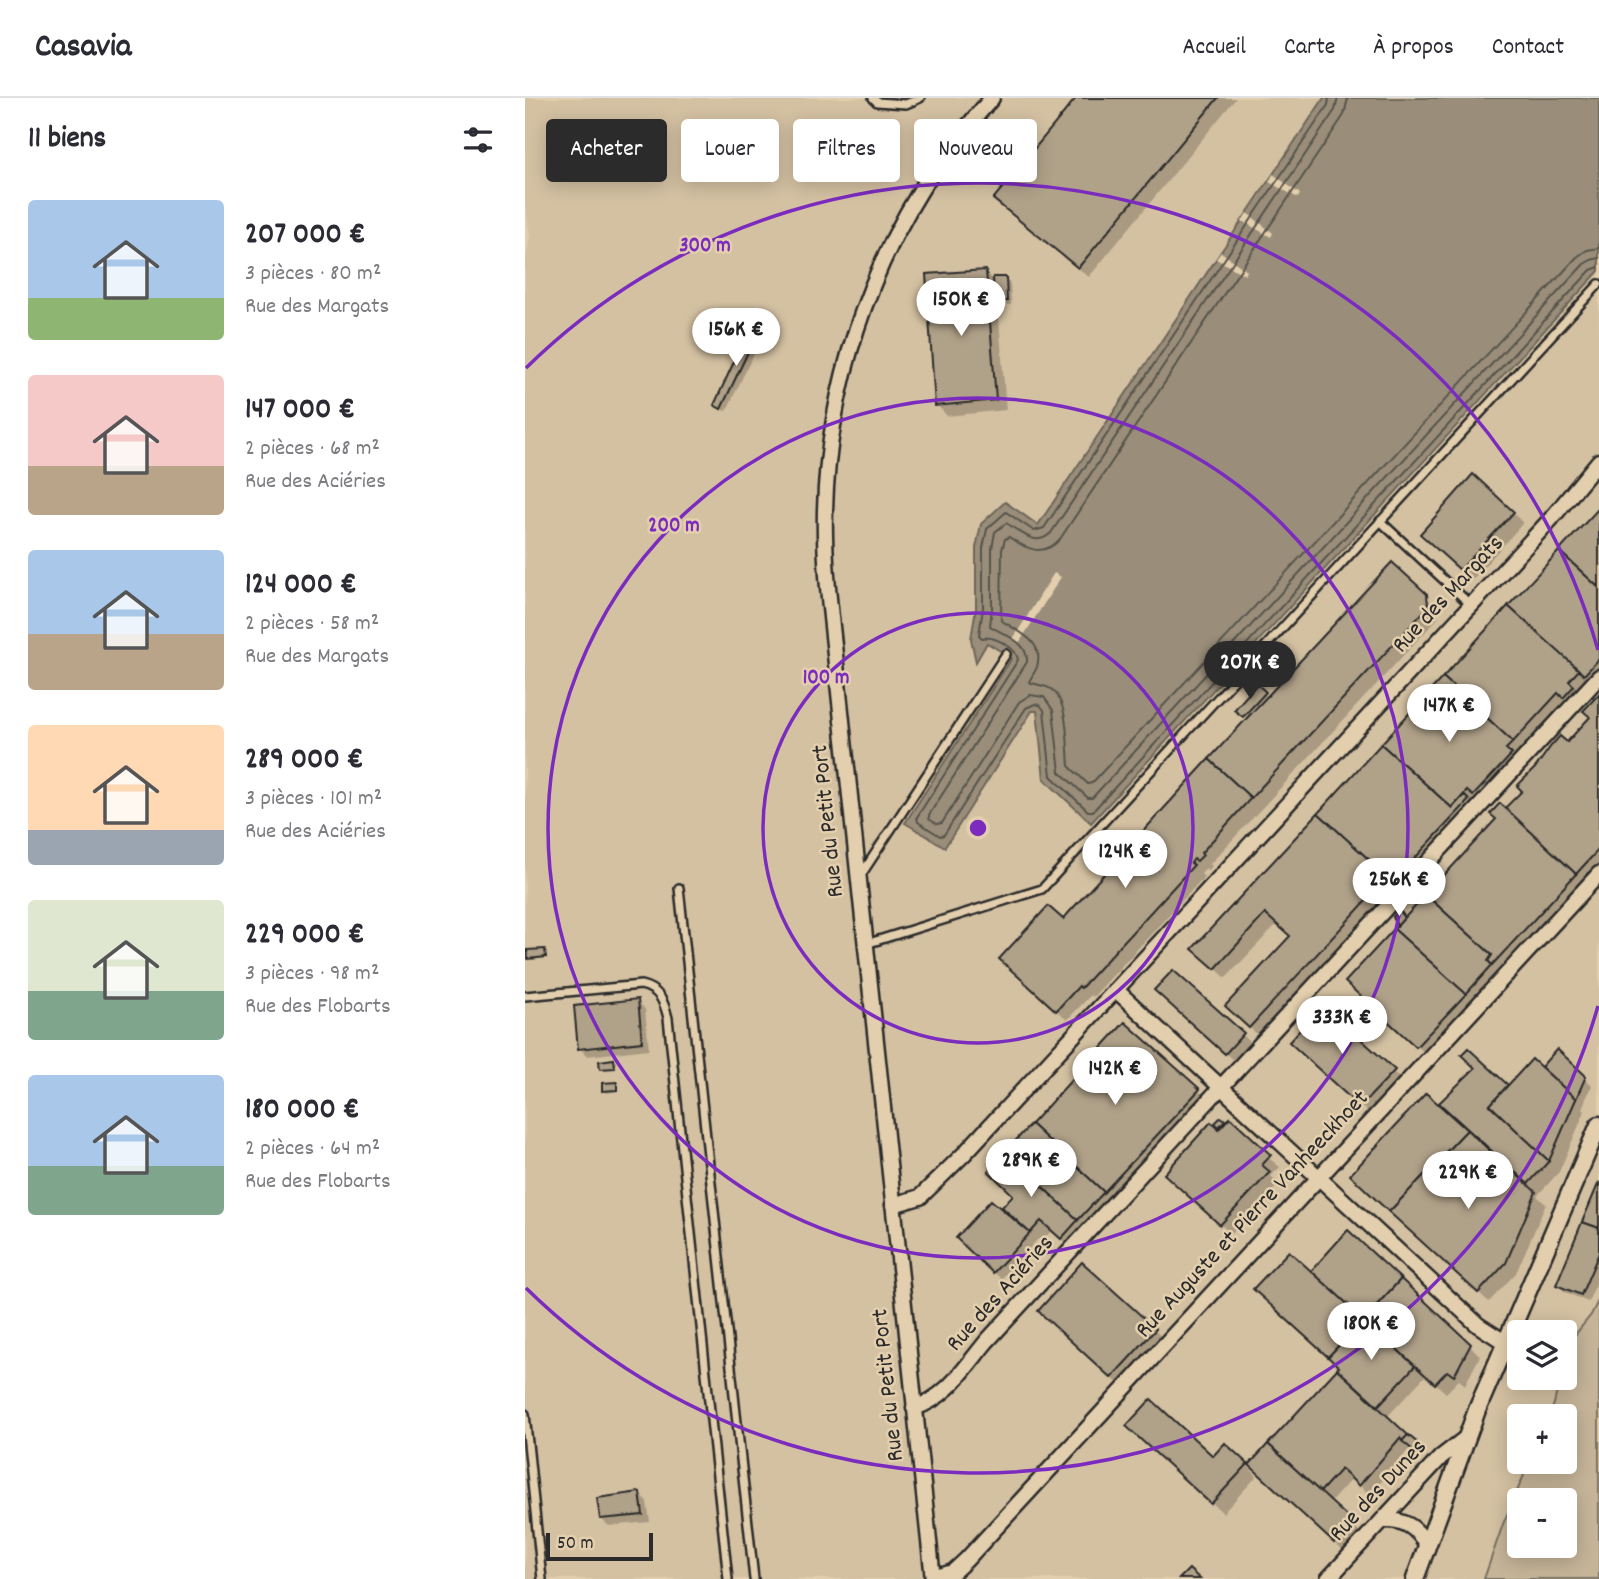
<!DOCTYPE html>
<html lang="fr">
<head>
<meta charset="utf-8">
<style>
	:root { --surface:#fff; --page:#f7f7f7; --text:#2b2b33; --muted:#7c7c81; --line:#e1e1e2; --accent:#2b2b2b }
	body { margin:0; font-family:Dekko,sans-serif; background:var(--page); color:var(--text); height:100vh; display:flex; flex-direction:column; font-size:26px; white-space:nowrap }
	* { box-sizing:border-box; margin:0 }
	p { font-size:23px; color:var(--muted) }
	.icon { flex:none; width:38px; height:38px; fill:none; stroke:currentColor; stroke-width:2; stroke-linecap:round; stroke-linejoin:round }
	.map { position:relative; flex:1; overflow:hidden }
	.panel { display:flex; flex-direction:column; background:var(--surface); width:525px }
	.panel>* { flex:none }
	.banner { position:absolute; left:21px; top:21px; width:665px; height:63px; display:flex; gap:14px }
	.buttons { position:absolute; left:982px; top:1222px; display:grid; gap:14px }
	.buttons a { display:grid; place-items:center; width:70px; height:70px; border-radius:7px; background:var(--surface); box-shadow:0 4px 18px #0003; font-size:35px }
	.scale { position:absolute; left:21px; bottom:18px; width:107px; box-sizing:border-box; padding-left:7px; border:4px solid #2b2b2b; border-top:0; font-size:19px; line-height:24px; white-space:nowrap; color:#2b2b2b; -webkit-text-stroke:5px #e3cfad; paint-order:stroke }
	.price { position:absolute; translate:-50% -60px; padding:0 16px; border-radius:24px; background:#fff; color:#222; font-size:23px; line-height:46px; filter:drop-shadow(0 2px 4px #0008) }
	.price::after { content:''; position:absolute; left:50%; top:42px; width:21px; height:16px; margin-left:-10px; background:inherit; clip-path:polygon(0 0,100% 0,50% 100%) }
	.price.active { background:var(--accent); color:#fff }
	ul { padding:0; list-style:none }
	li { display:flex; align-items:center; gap:21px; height:175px; padding:0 28px }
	li span { display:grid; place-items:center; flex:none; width:196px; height:140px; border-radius:7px; color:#555 }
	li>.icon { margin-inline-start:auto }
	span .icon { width:84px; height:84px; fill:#fffc; stroke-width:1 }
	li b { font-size:30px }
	h2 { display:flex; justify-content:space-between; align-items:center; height:84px; padding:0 28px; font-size:30px }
	.pill { padding:0 24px; border-radius:7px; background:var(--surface); box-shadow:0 4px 18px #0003; font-size:24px; line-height:63px }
	.pill.active { background:var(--accent); color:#fff }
	header { display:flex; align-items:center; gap:42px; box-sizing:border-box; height:98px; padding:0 35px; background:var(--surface); border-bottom:2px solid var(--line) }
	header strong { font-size:33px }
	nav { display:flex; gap:38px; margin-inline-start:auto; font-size:24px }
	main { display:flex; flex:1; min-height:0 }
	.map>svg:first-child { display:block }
	.built { fill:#d4c1a2 }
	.green { fill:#c5b498; stroke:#787062; stroke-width:2; fill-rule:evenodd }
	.water { fill:#9a8e7a; stroke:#6e665a; stroke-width:2 }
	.pier { fill:#e3cfad }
	.shadow { fill:#0003 }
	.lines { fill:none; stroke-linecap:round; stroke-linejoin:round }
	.shore { stroke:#57534b; stroke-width:2 }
	.building { fill:#b0a189; stroke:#2b2b2b; stroke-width:2 }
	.service-casing { stroke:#2b2b2b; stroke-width:12 }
	.minor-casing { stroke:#2b2b2b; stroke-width:19 }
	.tertiary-casing { stroke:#2b2b2b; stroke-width:21 }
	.service { stroke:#e3cfad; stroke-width:7 }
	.minor { stroke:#e3cfad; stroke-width:14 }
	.tertiary { stroke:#e3cfad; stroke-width:16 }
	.ring { fill:none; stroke:#7b2cbf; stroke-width:3.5 }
	.labels { text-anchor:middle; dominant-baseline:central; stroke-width:5; stroke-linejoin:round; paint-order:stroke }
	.street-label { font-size:24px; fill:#2b2b2b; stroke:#e3cfad }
	.centre { fill:#7b2cbf; stroke:#e3cfad; stroke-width:3.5 }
	.ring-label { font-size:21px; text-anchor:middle; font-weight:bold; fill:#7b2cbf; stroke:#e3cfad; stroke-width:5; stroke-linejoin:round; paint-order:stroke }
</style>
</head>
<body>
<header>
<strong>Casavia</strong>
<nav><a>Accueil</a><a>Carte</a><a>À propos</a><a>Contact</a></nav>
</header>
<main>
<section class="panel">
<h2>11 biens<svg class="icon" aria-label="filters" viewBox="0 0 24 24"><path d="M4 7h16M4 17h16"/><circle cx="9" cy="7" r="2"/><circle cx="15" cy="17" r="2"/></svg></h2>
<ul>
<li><span style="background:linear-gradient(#a9c7e8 70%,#8fb573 0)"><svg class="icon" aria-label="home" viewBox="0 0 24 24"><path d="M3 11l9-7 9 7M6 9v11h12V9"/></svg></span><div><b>207 000 €</b><p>3 pièces · 80 m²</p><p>Rue des Margats</p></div></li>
<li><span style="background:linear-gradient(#f6c9c9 65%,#b9a48a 0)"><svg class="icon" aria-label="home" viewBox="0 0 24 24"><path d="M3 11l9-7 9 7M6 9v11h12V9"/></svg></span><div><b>147 000 €</b><p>2 pièces · 68 m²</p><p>Rue des Aciéries</p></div></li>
<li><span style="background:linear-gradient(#a9c7e8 60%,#b9a48a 0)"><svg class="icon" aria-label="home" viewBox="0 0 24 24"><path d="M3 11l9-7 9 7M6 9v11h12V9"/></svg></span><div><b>124 000 €</b><p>2 pièces · 58 m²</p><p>Rue des Margats</p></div></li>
<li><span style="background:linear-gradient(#ffd9b3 75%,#9aa5b1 0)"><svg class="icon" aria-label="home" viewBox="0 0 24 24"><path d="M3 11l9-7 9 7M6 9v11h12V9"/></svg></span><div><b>289 000 €</b><p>3 pièces · 101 m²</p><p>Rue des Aciéries</p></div></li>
<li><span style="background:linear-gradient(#dfe7d0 65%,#7fa58c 0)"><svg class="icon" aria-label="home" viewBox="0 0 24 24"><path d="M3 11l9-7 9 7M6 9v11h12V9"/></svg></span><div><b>229 000 €</b><p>3 pièces · 98 m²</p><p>Rue des Flobarts</p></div></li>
<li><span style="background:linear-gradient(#a9c7e8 65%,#7fa58c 0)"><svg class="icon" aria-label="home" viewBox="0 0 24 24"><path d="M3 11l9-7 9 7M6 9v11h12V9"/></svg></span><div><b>180 000 €</b><p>2 pièces · 64 m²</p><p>Rue des Flobarts</p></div></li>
</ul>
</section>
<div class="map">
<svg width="1074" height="1481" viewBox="0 0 1074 1481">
	<rect width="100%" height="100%" fill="#e3cfad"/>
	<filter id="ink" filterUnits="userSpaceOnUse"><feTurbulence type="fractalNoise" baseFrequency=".0143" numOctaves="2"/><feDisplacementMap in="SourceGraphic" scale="14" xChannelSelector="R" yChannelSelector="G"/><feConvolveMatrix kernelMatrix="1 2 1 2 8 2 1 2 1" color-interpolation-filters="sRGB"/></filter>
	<g filter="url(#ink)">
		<path class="built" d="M0 0H799L513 427 451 450V510L446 541 451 563 462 545 487 560 380 724 420 749 507 613 512 612 519 681 566 724 1074 173V1201L1066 1217 1041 1248 1040 1255V1234H994V1279H1035L1029 1306 1024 1318H994V1363H1005L978 1426 959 1481H0V166L5 137 0 106Z"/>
		<path class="green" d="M1074 1201V1481H959L978 1426 1005 1363H1040V1318H1024L1029 1306 1035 1279H1040L1041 1248 1066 1217ZM994 1402H1040V1447H994Z"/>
		<path class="water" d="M799 0H1074V173L566 725 519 681 512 613H507L420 749 380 725 487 560 462 545 451 564 446 541 451 510V450L456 426 480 404 513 427Z"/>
		<g class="pier">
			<path d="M748 76 775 96 773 100 744 84Z"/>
			<path d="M722 115 748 135 746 139 717 123Z"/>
			<path d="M696 154 722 173 720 177 691 161Z"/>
			<path d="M529 475 536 479 494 545 488 541Z"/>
		</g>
		<g class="shadow">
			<path d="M554 0H711L564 179 481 111Z"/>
			<path d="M461 174 467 181 480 180 485 185 486 207H473L481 312 422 318 412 307Z"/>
			<path d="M231 236 236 241 201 314 191 307Z"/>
			<path d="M1074 412V582L735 939 712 918 767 839 752 826 701 880 680 861Z"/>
			<path d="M988 415 998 425 947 482 907 446Z"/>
			<path d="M867 466 911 509 913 520 685 766 687 768 683 773 681 770 676 776 679 779 568 899 566 897 542 922 486 871 538 824 724 622 712 612 732 588 744 600Z"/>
			<path d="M1074 599V772L903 958 833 894 877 835 870 824 874 815 880 821 1067 620Z"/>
			<path d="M19 852 22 860 7 862 5 860Z"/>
			<path d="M639 900 717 936 725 944 708 962Z"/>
			<path d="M112 903 120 911 124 951 62 958 55 950Z"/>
			<path d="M943 953 983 990 1016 972 1032 954 1067 987 1057 1010 1060 1013 1034 1074 1012 1098 1021 1106 991 1175 964 1204 837 1088 952 970Z"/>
			<path d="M777 954 868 974 879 984 847 1018Z"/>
			<path d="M91 985 93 993 81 995 79 993Z"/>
			<path d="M673 992 684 1002 547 1150 527 1132 516 1144 513 1141 476 1181 434 1140 497 1130Z"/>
			<path d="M696 1021 755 1069 746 1078 754 1086 706 1136 651 1086 697 1030 692 1025Z"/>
			<path d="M1074 1089V1179L1063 1204 1040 1194 1033 1187Z"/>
			<path d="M786 1175 945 1247 955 1258 940 1287 934 1282 921 1295 901 1277 862 1319 895 1350 891 1354 886 1349 845 1397 827 1380 805 1405 837 1436 820 1455 726 1367 816 1269Z"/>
			<path d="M525 1223 629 1232 640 1242 598 1290Z"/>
			<path d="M614 1338 688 1361 722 1367 732 1378 698 1415Z"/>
			<path d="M115 1396 122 1404 125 1424 84 1428 76 1421Z"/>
		</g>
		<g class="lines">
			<g class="shore">
				<path d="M804 0 803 7 519 430 509 433 481 414 462 431 458 450V510L454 537 457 540C469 537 492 550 493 562L392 719 393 724 415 738 419 737 501 610 510 606 515 607 519 612 526 678 563 713H568L1066 172 1074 169"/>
				<path d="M813 0 810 12 526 435C510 450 497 434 481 425L470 434 467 451V510L465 528C479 537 503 543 502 564L404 717V721L412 726 417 725 494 604 505 597 519 599 528 612 535 674 563 700H567L1059 166 1066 162 1074 160"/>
				<path d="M823 0 819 17 535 441C518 460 501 451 484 439L480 441 477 452 476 522C492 534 520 542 512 569 510 574 506 579 504 584 511 587 519 587 526 591 544 603 542 648 544 668L563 686 567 685 1052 159 1062 152 1074 150"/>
			</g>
		</g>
		<g class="building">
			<path d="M551 0H693L553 170 468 101Z"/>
			<path d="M461 172 471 302 410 308 401 176Z"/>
			<path d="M468 179H481L482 203H469Z"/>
			<path d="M224 231 232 235 196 311 189 307Z"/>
			<path d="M948 376 989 414 935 472 895 436Z"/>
			<path d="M1074 410V490L1034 453Z"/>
			<path d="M1034 453 1074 490V561L1059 577 983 508Z"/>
			<path d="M867 464 902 496 903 509 726 700 684 661Z"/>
			<path d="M983 508 1054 572 1044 583 1049 588 1038 600 1033 595 988 644 918 579Z"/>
			<path d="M918 579 988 644 981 651 987 656 948 698 942 693 927 710 856 646Z"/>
			<path d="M732 586 741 594 718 619 709 612Z"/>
			<path d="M1074 596V751L1051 776 980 710 997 693 992 688 1010 670 1026 648 1035 638 1042 644 1065 619 1058 613Z"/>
			<path d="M856 646 927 710 939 697 944 702 879 772 873 768 863 779 793 715Z"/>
			<path d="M684 661 726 700 676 755 678 757 672 763 669 761 666 765 669 767 556 890 554 888 531 913 474 861 523 808 538 821Z"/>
			<path d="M975 705 1051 776 967 867 963 863 967 857 901 797 971 721 965 716Z"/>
			<path d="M793 715 863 779 724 930 700 908 765 838 740 816 690 871 667 851Z"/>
			<path d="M873 768 879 772 868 784 863 779Z"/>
			<path d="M901 797 967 857 963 863 967 867 941 896 869 831Z"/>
			<path d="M874 812 880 819 872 828 868 819Z"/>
			<path d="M869 831 941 896 891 949 820 884Z"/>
			<path d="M20 851 21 859 3 861 2 852Z"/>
			<path d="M648 872 719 935 700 956 629 892Z"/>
			<path d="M113 901 117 944 53 951 49 908Z"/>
			<path d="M798 907 870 972 835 1009 764 944Z"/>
			<path d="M600 924 675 991 579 1094 506 1026Z"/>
			<path d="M943 950 983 987 965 1007 1024 1063 1003 1086 914 1005 950 970 936 957Z"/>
			<path d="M1032 951 1061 978 1051 1001 1016 969Z"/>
			<path d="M89 961 90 970 75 971 74 963Z"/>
			<path d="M1007 961 1051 1001 1024 1063 965 1007Z"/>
			<path d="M92 984V992L77 993V985Z"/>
			<path d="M901 995 942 1032 864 1114 825 1077Z"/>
			<path d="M696 1019 700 1022 694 1029 690 1025Z"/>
			<path d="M705 1019 746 1057 737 1067 745 1074 695 1127 639 1076 686 1024 694 1031Z"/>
			<path d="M506 1026 579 1094 553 1122 480 1054Z"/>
			<path d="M942 1032 1011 1094 981 1165 953 1195 864 1114Z"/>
			<path d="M480 1054 553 1122 536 1141 516 1123 505 1135 477 1109 488 1097 463 1073Z"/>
			<path d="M1074 1084V1130L1057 1124Z"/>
			<path d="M466 1102 505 1135 468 1175 431 1140Z"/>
			<path d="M1057 1124 1074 1130V1155L1056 1197 1031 1187Z"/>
			<path d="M823 1132 876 1181 839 1221 786 1173Z"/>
			<path d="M764 1153 839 1221 803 1259 728 1191Z"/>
			<path d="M557 1164 631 1231 586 1280 513 1213Z"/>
			<path d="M876 1181 946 1246 929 1278 922 1273 910 1286 839 1221Z"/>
			<path d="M839 1221 890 1268 853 1308 812 1271 814 1269 803 1259Z"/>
			<path d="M812 1271 883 1337 877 1343 875 1340 834 1388 816 1371 795 1394 743 1346Z"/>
			<path d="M626 1301 688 1358 700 1345 723 1366 686 1406 601 1328Z"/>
			<path d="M883 1337 894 1346 889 1353 877 1343Z"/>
			<path d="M743 1346 828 1424 809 1445 724 1367Z"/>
			<path d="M115 1394 118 1417 75 1421 72 1400Z"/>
			<path d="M664 1471 675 1481H654Z"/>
		</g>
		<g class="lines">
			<defs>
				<g id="service">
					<path d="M348 0 352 4 381 6 395 0"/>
					<path d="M855 423 946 507"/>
					<path d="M336 777 481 556"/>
					<path d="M154 790 229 1481"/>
					<path d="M341 846 517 791 1074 186"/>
					<path d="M0 898 116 887C134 891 139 903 143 920L203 1481"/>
					<path d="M0 1316 17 1481"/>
				</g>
				<g id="minor">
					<path d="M591 892 953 1227 981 1245"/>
					<path d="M368 1107 395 1099 439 1056 1026 421 1074 363"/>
					<path d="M389 1310C422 1300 441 1268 462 1243L1074 579"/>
					<path d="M858 1422C879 1421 891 1429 902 1447"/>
					<path d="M408 1480 428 1474 441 1462 1074 776"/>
					<path d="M408 1481 306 519C302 484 299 448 300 412 303 291 344 165 413 66 429 43 449 21 467 0"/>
					<path d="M803 1481 916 1359 942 1339"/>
				</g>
				<path id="tertiary" d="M890 1481 952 1312 1074 1027"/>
			</defs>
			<use href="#service" class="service-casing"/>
			<use href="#minor" class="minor-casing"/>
			<use href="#tertiary" class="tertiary-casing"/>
			<use href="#service" class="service"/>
			<use href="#minor" class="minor"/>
			<use href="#tertiary" class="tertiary"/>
		</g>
	</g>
	<g class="ring">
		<circle cx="453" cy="730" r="215"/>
		<circle cx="453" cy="730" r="430"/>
		<path d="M1073 908A645 645 0 0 1 1 1190M1 270A645 645 0 0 1 1073 552"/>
	</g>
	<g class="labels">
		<g class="street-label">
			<text transform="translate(924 497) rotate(-47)">Rue des Margats</text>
			<text transform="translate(304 723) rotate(-96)">Rue du Petit Port</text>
			<text transform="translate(728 1117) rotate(-47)">Rue Auguste et Pierre Vanheeckhoet</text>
			<text transform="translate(476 1196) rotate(-48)">Rue des Aciéries</text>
			<text transform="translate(364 1287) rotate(-96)">Rue du Petit Port</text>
			<text transform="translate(854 1393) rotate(-47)">Rue des Dunes</text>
		</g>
	</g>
	<circle cx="453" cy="730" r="10" class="centre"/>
	<g class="ring-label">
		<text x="180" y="153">300 m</text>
		<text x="149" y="433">200 m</text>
		<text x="301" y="585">100 m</text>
	</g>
</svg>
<div class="buttons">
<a><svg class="icon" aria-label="layers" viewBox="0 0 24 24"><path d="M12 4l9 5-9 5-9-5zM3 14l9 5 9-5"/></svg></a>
<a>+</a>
<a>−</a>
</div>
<div class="scale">50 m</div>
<b class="price" style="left:436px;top:240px">150K €</b>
<b class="price" style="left:211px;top:270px">156K €</b>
<b class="price active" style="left:725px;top:603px">207K €</b>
<b class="price" style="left:924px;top:646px">147K €</b>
<b class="price" style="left:600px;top:792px">124K €</b>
<b class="price" style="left:874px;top:820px">256K €</b>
<b class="price" style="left:817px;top:958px">333K €</b>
<b class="price" style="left:590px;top:1009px">142K €</b>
<b class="price" style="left:506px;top:1101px">289K €</b>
<b class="price" style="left:943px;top:1113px">229K €</b>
<b class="price" style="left:846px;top:1264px">180K €</b>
<div class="banner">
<a class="pill active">Acheter</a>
<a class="pill">Louer</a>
<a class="pill">Filtres</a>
<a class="pill">Nouveau</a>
</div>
</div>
</main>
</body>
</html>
